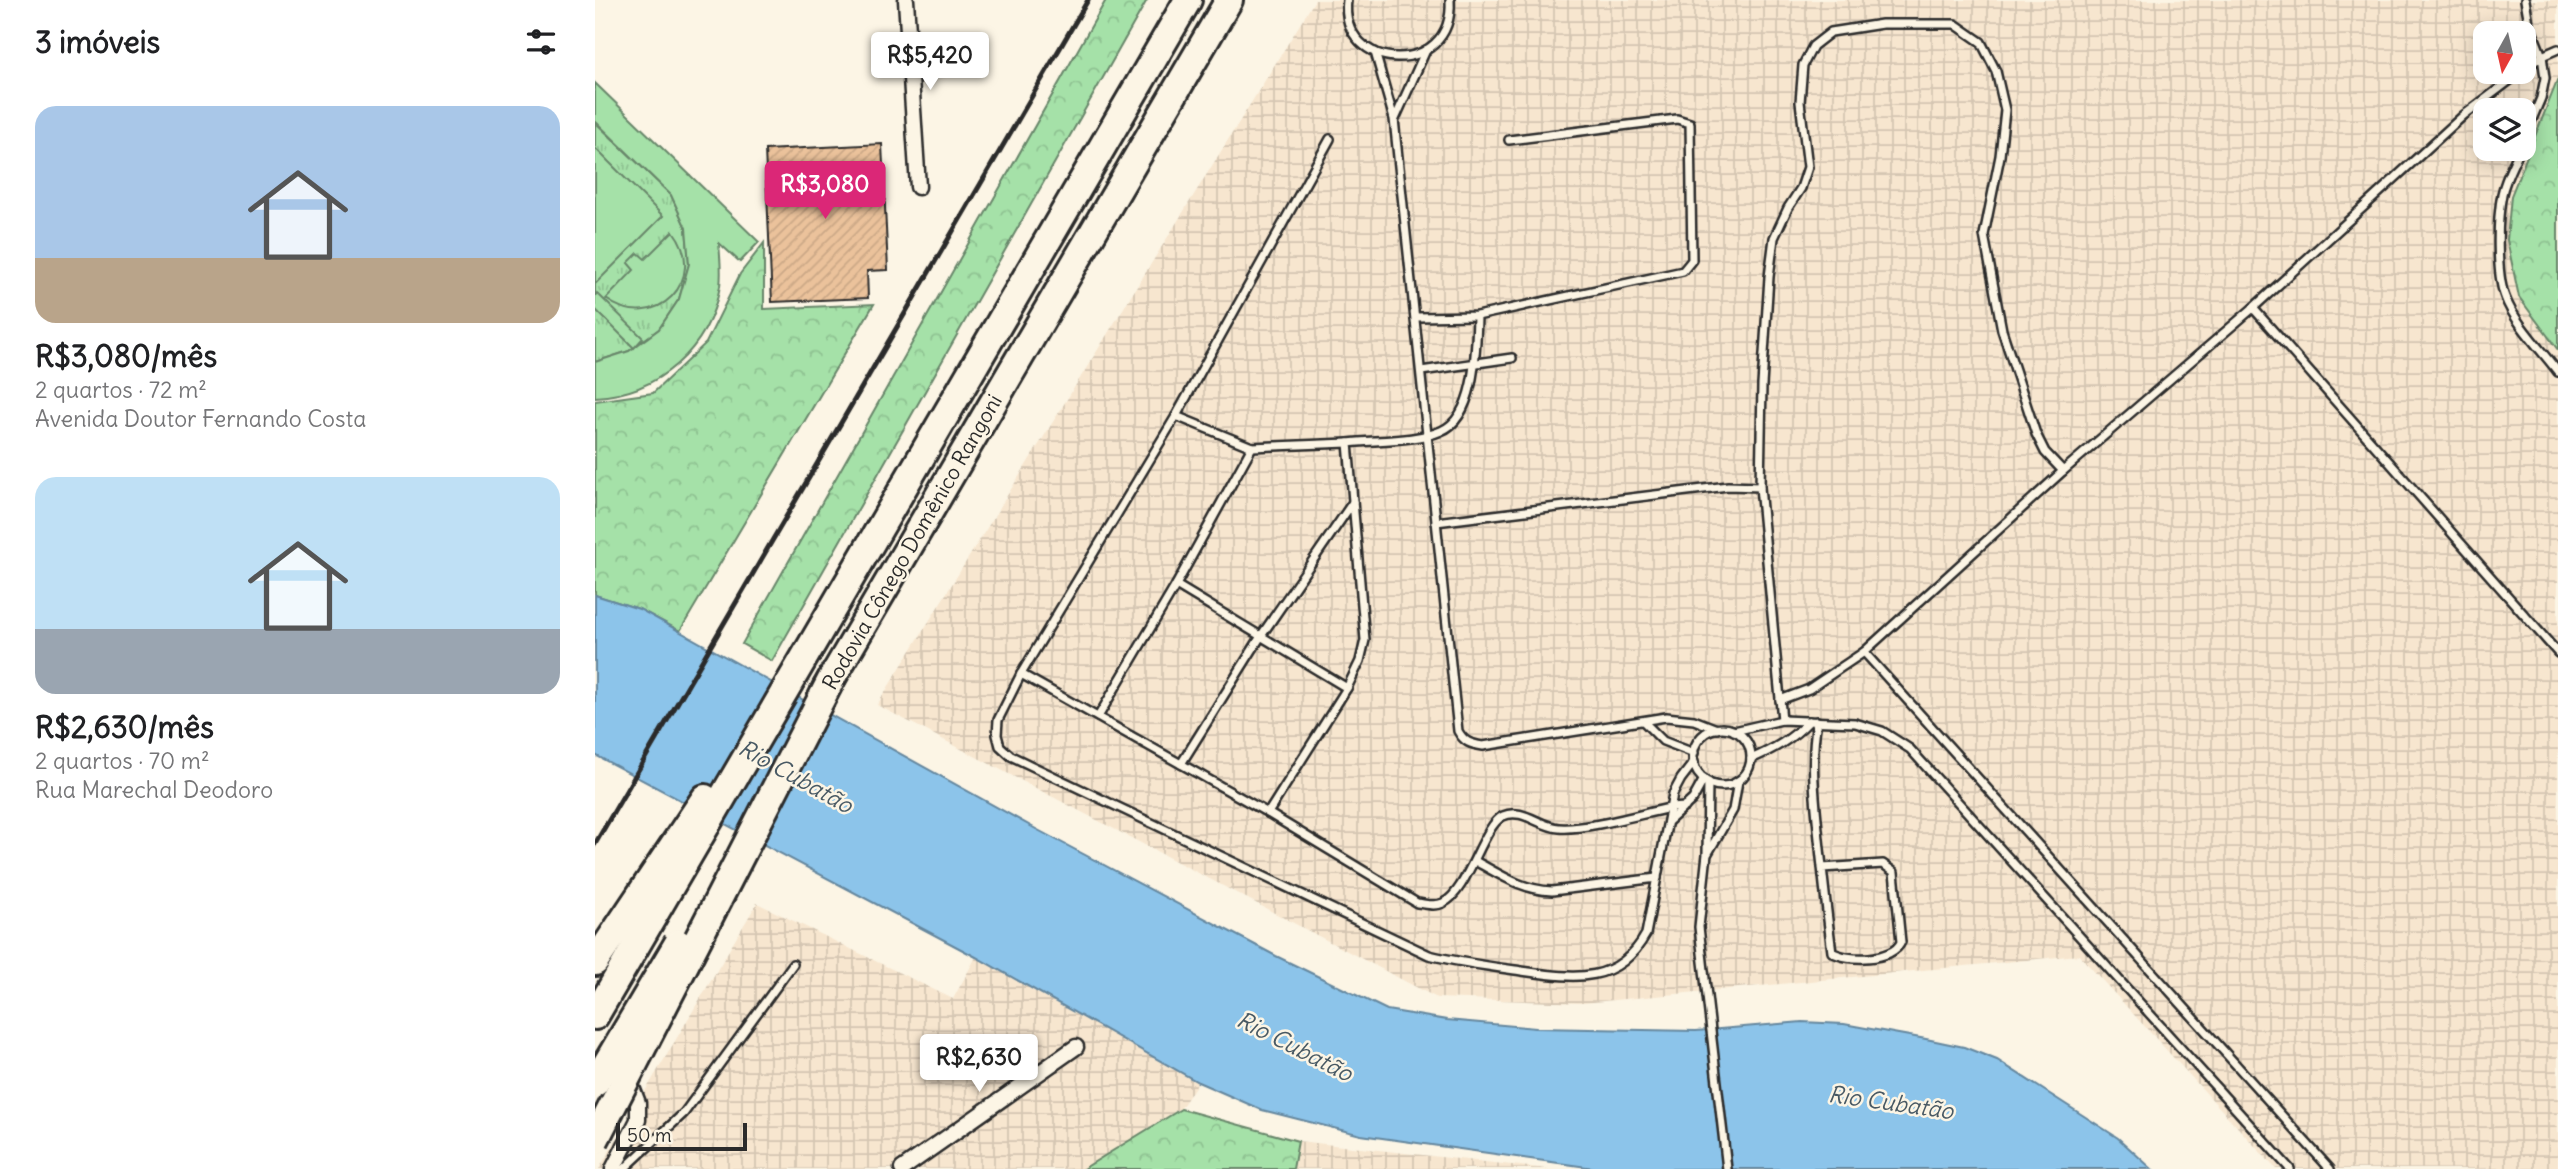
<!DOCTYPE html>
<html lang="pt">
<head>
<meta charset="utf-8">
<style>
	:root { --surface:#fff; --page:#f6f6f6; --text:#202124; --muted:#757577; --accent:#db2777 }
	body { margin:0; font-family:Delius,sans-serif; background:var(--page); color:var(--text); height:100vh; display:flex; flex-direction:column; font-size:26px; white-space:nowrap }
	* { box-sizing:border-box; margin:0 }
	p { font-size:23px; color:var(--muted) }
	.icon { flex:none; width:38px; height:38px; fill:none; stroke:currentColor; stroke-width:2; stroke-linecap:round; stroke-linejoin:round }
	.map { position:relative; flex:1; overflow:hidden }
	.panel { display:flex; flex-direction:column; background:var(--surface); width:595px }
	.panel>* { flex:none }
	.needle { width:46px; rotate:188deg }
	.tools { position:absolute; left:1878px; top:21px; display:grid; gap:14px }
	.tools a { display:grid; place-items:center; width:63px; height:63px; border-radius:14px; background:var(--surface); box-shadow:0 4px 18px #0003; font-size:35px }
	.scale { position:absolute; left:21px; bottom:18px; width:131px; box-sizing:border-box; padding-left:7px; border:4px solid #2b2b2b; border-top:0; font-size:19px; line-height:24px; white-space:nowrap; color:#2b2b2b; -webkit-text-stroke:5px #fcf5e5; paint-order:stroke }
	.price { position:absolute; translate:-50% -60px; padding:0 16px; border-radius:7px; background:#fff; color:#222; font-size:23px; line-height:46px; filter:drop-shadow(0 2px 4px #0008) }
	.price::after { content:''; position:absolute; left:50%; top:42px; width:21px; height:16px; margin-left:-10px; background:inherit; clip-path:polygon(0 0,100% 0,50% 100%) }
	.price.selected { background:var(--accent); color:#fff }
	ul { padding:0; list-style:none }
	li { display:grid; align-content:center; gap:14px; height:371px; padding:0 35px }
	li span { display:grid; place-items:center; height:217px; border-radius:21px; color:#555 }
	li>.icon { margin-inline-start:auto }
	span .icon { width:126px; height:126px; fill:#fffc; stroke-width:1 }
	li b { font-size:30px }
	h2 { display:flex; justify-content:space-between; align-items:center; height:84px; padding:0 35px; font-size:30px }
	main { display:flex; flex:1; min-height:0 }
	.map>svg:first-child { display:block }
	.industrial { fill:url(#industrial-grid); fill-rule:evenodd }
	.grass { fill:url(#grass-tufts); stroke:#68866a; stroke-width:2 }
	.forest { fill:url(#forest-crowns); stroke:#68866a; stroke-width:2 }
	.pitch { fill:#a5e1a8; stroke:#68866a; stroke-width:2 }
	.water { fill:#8cc4ea; stroke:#65879e; stroke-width:2 }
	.building { fill:url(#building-hatch); stroke:#2b2b2b; stroke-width:2 }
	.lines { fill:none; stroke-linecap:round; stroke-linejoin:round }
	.service-casing { stroke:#2b2b2b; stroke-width:12 }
	.minor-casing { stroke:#2b2b2b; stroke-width:19 }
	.motorway-casing { stroke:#2b2b2b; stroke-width:32 }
	.service { stroke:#fcf5e5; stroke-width:7 }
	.minor { stroke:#fcf5e5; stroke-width:14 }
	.motorway { stroke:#fcf5e5; stroke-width:26 }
	.rail { stroke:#2b2b2b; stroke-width:5 }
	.motorway-bridge-casing { stroke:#2b2b2b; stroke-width:32; stroke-linecap:butt }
	.motorway-bridge { stroke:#fcf5e5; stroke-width:26 }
	.labels { text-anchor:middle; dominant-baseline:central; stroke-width:5; stroke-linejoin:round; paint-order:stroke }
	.street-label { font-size:21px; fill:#2b2b2b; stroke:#fcf5e5 }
	.water-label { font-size:23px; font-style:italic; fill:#485964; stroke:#fcf5e5 }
</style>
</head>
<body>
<main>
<section class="panel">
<h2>3 imóveis<svg class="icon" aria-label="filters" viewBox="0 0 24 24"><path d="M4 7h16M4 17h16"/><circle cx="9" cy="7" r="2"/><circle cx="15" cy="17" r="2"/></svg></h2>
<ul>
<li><span style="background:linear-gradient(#a9c7e8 70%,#b9a48a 0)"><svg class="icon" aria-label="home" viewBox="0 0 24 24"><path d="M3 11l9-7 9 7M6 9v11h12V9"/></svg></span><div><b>R$3,080/mês</b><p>2 quartos · 72 m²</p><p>Avenida Doutor Fernando Costa</p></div></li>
<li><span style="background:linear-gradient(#bfe0f5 70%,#9aa5b1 0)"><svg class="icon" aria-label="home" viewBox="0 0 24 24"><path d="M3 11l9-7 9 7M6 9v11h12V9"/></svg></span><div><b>R$2,630/mês</b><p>2 quartos · 70 m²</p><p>Rua Marechal Deodoro</p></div></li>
</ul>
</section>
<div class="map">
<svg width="1963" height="1169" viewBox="0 0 1963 1169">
	<defs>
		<pattern id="industrial-grid" width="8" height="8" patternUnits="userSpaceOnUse" patternTransform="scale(1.75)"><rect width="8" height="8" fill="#f7e6cf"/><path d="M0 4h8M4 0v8" fill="none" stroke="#d4c5b2"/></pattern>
		<pattern id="grass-tufts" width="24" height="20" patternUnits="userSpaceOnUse" patternTransform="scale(1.75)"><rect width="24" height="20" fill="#a5e1a8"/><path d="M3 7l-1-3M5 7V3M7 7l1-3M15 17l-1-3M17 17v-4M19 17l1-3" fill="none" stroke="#8ec191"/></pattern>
		<pattern id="forest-crowns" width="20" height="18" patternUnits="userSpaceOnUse" patternTransform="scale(1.75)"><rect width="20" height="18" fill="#a5e1a8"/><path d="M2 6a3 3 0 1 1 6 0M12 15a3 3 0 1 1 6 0" fill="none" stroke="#8ec191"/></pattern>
		<pattern id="building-hatch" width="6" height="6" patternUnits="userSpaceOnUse" patternTransform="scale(1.75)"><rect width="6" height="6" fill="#ebc29b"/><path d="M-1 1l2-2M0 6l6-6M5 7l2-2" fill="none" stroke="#caa786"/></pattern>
	</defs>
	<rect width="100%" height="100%" fill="#fcf5e5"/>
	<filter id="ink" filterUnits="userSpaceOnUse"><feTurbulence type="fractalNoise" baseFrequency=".0143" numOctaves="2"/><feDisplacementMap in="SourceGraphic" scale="14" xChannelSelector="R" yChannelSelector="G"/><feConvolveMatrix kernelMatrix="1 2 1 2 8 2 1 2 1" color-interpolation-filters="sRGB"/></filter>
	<g filter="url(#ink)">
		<g class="industrial">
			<path d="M720 0H1963V79L1916 196 1924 297 1963 350V1169H1681L1484 955 988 1003 842 998 282 705ZM1890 33H1928V72H1890ZM1890 110H1928V149H1890Z"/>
			<path d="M162 903 358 999 381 957 603 1082 586 1108 488 1169H4Z"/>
			<path d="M703 1141 953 1169H698Z"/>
		</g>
		<path class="grass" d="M0 122 76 195 91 228 94 264 84 299 64 329 34 351 0 362Z"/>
		<g class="forest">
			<path d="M511 0H552L177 661 147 644Z"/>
			<path d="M1963 79V350L1924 297 1912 240 1916 196Z"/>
			<path d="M169 243V309L279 304 85 631 44 609 0 595V401L58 393 111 343 145 274Z"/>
			<path d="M586 1109 703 1141 698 1169H488Z"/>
		</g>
		<g class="pitch">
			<path d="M0 83 164 242 145 262 124 243C125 257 127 272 125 286 114 349 63 394 0 397V362L34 351 64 329 84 299 94 264 91 228 76 195 0 121Z"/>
			<path d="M0 148 68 216 0 284Z"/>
			<path d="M78 231C115 279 60 335 11 299L39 270 33 263 43 253 50 259Z"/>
			<path d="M2 293 48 338 39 348 0 309V296Z"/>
		</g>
		<path class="water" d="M0 595 44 609 441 829 681 956 792 1010 852 1020 941 1028 1101 1031 1207 1022 1249 1024 1331 1039 1369 1047 1402 1060 1523 1138 1557 1169H1006L766 1135 667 1110 603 1082 381 957 0 755Z"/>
		<path class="building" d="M287 144 293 270 272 271 273 298 177 302 170 150Z"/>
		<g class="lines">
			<defs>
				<g id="service">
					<path d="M752 0C743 73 860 79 855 0"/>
					<path d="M780 52 799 119 863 731C869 742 875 744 888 746L1071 717 1099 720 1122 729"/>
					<path d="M1928 70 1947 56 1963 49"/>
					<path d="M800 119 831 50"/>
					<path d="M1928 141 1946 98 1950 78 1947 56 1934 23 1930 0"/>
					<path d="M1925 149C1919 163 1910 179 1907 194 1902 219 1901 274 1910 297 1919 322 1947 351 1963 372"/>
					<path d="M1658 308 1963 653"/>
					<path d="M882 316C881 348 881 417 846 431 824 441 779 440 753 443L770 640 765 661 752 688 673 813 822 903C831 904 840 907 848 903 873 892 888 825 908 816 927 807 945 827 964 828 992 830 1045 814 1075 808L1090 807"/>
					<path d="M822 317 882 316 1088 271 1097 260 1095 123 1082 119 914 140"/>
					<path d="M826 371 917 358"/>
					<path d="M581 416 735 139"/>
					<path d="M753 443 657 447 581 416 426 674 403 720 402 735 405 746 416 756 834 955C862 962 891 966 920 970 972 977 1021 989 1051 934L1078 794 1086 779 1099 762"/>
					<path d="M1165 487 1167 385 1174 277 1179 238 1193 208 1206 188 1213 167 1205 102 1208 65 1218 46 1236 32 1287 24H1360L1386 42 1401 71 1410 110 1405 156 1389 235 1407 330 1441 434 1450 452 1468 471"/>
					<path d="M841 522 1133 486 1165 487 1187 720"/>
					<path d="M581 585 752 688"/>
					<path d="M1269 652 1735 1169"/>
					<path d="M426 674 673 813"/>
					<path d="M1185 700 1214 689 1269 652 1468 471 1658 308 1869 115 1926 72"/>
					<path d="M503 717 581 585 657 447"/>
					<path d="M1222 721C1215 761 1220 799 1224 839 1228 877 1232 914 1237 952 1252 962 1298 961 1306 942L1299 872 1288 864 1227 868"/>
					<path d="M1049 722 1068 741 1099 753"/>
					<circle cx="1127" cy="757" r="29"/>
					<path d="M1139 731 1187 720 1260 723 1287 731 1315 749 1695 1169"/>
					<path d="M1156 759C1179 749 1197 739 1214 721"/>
					<path d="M586 764 666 636 758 502"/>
					<path d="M1113 782 1112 854 1104 927 1132 1169"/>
					<path d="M1074 821 1098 799 1109 779"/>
					<path d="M1113 853 1138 810 1143 781"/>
					<path d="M880 861C906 875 927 890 957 891L1062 878"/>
					<path d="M29 1169 89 1113 198 964"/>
				</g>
				<g id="minor">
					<path d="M311 0 323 187"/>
					<path d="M18 1169 43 1120V1103L33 1077"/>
					<path d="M307 1169 481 1047"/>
				</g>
				<g id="motorway">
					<path d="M230 690 634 0"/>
					<path d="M0 962 110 798"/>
					<path d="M0 1016 593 0"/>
				</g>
			</defs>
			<use href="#service" class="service-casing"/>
			<use href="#minor" class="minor-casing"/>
			<use href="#motorway" class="motorway-casing"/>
			<use href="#service" class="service"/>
			<use href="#minor" class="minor"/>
			<use href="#motorway" class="motorway"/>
			<path class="rail" d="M0 844 493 0"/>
			<defs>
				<g id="motorway-bridge">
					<path d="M0 1083 83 943"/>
					<path d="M0 1140 240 672"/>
				</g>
			</defs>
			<use href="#motorway-bridge" class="motorway-bridge-casing"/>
			<use href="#motorway-bridge" class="motorway-bridge"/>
		</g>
	</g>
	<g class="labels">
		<g class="street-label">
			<text transform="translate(317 542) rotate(-60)">Rodovia Cônego Domênico Rangoni</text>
		</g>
		<g class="water-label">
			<text transform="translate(201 776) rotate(29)">Rio Cubatão</text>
			<text transform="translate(700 1046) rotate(27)">Rio Cubatão</text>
			<text transform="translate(1296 1102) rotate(8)">Rio Cubatão</text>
		</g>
	</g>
</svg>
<div class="tools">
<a><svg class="needle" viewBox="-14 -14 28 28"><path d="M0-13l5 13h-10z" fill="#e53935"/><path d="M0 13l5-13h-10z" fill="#757577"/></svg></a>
<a><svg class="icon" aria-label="layers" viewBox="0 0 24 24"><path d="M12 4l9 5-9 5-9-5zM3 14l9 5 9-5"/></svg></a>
</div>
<div class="scale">50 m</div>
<b class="price" style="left:335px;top:92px">R$5,420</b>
<b class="price selected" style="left:230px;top:221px">R$3,080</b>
<b class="price" style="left:384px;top:1094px">R$2,630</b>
</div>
</main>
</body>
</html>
